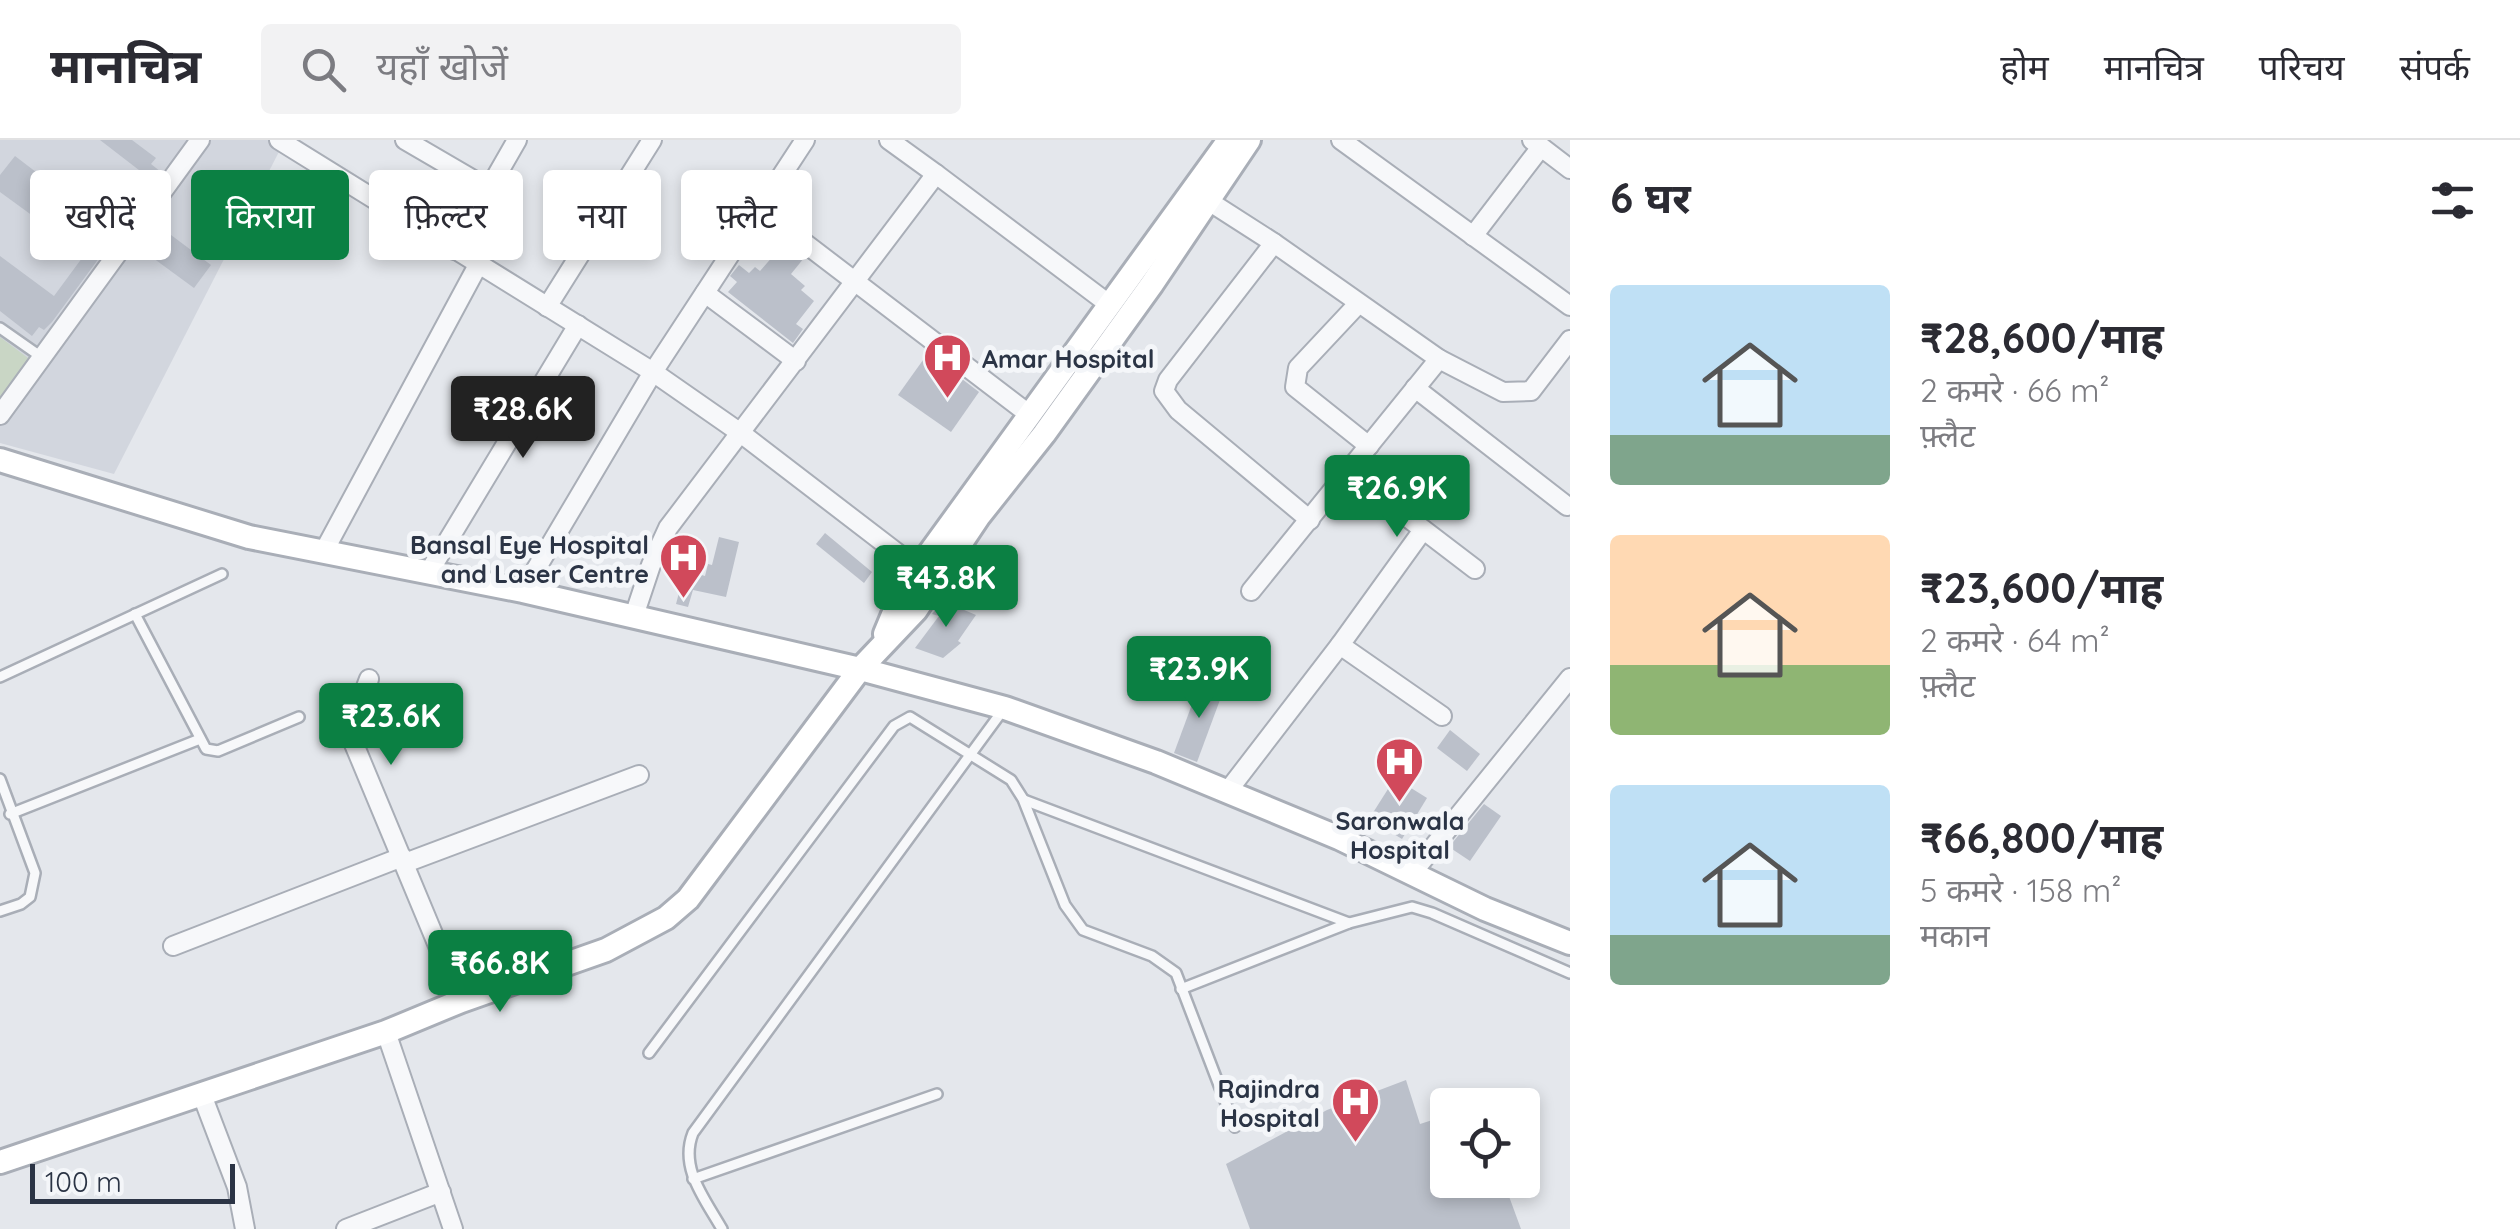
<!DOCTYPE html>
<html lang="hi">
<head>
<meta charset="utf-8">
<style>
	:root { --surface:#fff; --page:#f2f2f3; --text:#2b2b33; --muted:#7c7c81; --line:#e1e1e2; --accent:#0b8043 }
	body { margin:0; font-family:Quicksand,"Noto Sans Devanagari",sans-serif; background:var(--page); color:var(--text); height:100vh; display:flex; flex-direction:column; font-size:38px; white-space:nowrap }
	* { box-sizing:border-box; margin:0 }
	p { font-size:32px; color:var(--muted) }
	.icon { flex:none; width:55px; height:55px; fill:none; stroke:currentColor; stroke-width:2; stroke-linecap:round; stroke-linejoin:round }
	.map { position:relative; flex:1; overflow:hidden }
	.panel { display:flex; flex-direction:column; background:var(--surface); width:950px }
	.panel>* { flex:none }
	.banner { position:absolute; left:30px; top:30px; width:950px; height:90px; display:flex; gap:20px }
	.controls { position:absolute; left:1430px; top:948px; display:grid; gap:20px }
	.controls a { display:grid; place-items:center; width:110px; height:110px; border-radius:10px; background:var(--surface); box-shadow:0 5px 15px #0003; font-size:50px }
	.scale { position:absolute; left:30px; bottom:25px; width:205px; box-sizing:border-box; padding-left:10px; border:5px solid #2b3445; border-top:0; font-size:28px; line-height:35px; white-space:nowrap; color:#2b3445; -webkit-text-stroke:8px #f4f6f9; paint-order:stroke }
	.price { position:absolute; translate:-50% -85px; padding:0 22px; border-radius:10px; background:var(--accent); color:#fff; font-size:32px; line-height:65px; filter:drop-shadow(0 2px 5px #0008) }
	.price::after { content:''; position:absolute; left:50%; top:60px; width:30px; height:22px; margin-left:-15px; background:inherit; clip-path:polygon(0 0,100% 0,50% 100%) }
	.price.on { background:#222; color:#fff }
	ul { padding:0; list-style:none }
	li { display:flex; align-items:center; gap:30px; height:250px; padding:0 40px }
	li span { display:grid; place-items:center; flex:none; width:280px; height:200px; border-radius:10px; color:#555 }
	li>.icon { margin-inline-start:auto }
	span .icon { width:120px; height:120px; fill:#fffc; stroke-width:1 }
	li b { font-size:42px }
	h2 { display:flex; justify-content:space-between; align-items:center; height:120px; padding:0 40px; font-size:42px }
	.chip { padding:0 35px; border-radius:10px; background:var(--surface); box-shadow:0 5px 15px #0003; font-size:35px; line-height:90px }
	.chip.on { background:var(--accent); color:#fff }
	header { display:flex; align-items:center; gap:60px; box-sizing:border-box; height:140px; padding:0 50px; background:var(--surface); border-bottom:2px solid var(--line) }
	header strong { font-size:48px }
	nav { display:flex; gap:55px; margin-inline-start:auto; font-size:35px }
	.search { width:700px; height:90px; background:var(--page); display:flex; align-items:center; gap:25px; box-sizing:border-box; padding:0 35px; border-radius:10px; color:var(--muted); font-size:38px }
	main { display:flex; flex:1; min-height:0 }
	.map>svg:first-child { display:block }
	.built { fill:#d2d6de }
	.green { fill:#c9d6c5 }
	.building { fill:#bbc0ca }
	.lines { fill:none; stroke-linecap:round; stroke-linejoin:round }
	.lane-casing { stroke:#a9aeb7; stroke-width:14 }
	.street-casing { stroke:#a9aeb7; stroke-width:22 }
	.secondary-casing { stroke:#a9aeb7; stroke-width:28 }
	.lane { stroke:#f7f8fa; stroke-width:9 }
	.street { stroke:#f7f8fa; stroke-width:18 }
	.secondary { stroke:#fff; stroke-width:22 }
	.labels { text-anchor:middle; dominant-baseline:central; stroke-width:10; stroke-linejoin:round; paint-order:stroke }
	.poi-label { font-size:25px; font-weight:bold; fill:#2b3445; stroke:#f4f6f9; text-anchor:end }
</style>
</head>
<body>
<header>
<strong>मानचित्र</strong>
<div class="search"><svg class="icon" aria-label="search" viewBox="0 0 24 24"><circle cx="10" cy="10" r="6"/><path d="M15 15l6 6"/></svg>यहाँ खोजें</div>
<nav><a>होम</a><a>मानचित्र</a><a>परिचय</a><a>संपर्क</a></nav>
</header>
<main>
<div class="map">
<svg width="1570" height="1089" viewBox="0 0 1570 1089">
	<rect width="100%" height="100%" fill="#e4e7ec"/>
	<path class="built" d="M0 0H285L114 334 0 303Z"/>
	<path class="green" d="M0 197 32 221 0 266Z"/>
	<g class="building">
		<path d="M100 0H132L156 18 151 24 161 32 134 69 127 64 148 37Z"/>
		<path d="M15 16 100 81 96 86 113 99 52 182 44 190 39 187 32 196 0 171V116L54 156 85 114 0 52V35Z"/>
		<path d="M155 83 211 125 194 148 138 107Z"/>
		<path d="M780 100 804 118 791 134 805 146 801 150 814 161 796 184 803 189 793 203 728 152 737 142 730 136 739 125 749 133 755 127 760 131 774 115 770 112Z"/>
		<path d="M928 213 979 252 951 292 898 255Z"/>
		<path d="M825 393 872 432 864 443 816 404Z"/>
		<path d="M719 397 739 402 726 457 693 450 688 467 676 464 685 430 705 436 708 424 712 425Z"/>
		<path d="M943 461 976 475 958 501 961 503 943 518 915 508 939 476 932 474Z"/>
		<path d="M1201 540 1224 549 1197 622 1174 613Z"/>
		<path d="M1450 590 1480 614 1467 631 1437 608Z"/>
		<path d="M1395 638 1427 658 1402 699 1369 679Z"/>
		<path d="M1484 664 1501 676 1470 721 1449 707Z"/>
		<path d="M1406 940 1420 984 1448 975V1040H1503L1521 1089H1250L1226 1024 1327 970Z"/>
	</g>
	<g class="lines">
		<defs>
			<g id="lane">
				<path d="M0 188 40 216"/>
				<path d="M135 474 206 609 218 611 299 577"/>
				<path d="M0 537 222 434"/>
				<path d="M0 639 35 733 30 757 21 764 0 771"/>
				<path d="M1024 660 1349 783"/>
				<path d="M10 674 200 599"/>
				<path d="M1181 849 1349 783 1412 767 1432 773 1570 833"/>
				<path d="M649 913 894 586 910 577 1011 640 1023 659 1065 765 1083 790 1152 816 1176 833 1235 987"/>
				<path d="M693 1039 937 954"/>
				<path d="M722 1089C705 1059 679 1028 693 993L1003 570"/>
			</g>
			<g id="street">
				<path d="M279 0 653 232 742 294 918 429"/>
				<path d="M405 0 489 49"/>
				<path d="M889 0 936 34"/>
				<path d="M1341 0 1570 166"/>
				<path d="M1532 0 1570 29"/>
				<path d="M1207 60 1274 103 1439 219 1503 252 1531 251 1570 200"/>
				<path d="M760 69 1030 275"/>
				<path d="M1473 96 1541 7"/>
				<path d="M1274 103 1168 240 1164 251 1178 270 1310 380"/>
				<path d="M454 110 517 0"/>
				<path d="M705 153 796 221"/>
				<path d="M1358 164 1298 228 1295 247 1369 306"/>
				<path d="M547 167 652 0"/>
				<path d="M1415 248 1567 366"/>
				<path d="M0 275 200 0"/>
				<path d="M1348 332 1475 429"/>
				<path d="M1423 390 1340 505 1442 576"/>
				<path d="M323 413 478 125"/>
				<path d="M429 432 578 185"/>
				<path d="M523 451 653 232 805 0"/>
				<path d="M1251 451 1439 219"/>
				<path d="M634 476 651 425 668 388 936 34 1110 165"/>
				<path d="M369 539 353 581 354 604 461 861"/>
				<path d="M1227 652 1340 505"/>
				<path d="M405 723 639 635"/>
				<path d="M1413 732 1570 538"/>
				<path d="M173 806 402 717"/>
				<path d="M386 892 453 1089"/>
				<path d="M202 955 237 1047 245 1089"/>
				<path d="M346 1089 441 1052"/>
			</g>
			<g id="secondary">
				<path d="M0 320 249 397 523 451 860 529 1005 568 1156 622 1339 698 1485 769 1570 803"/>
				<path d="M885 494 900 458 918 429 1229 0"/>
				<path d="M0 1022 386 892 461 861 606 810 666 778 688 759 860 529 916 470 979 376 1044 294 1152 144 1249 0"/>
			</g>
		</defs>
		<use href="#lane" class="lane-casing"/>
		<use href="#street" class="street-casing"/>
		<use href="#secondary" class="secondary-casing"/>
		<use href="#lane" class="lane"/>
		<use href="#street" class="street"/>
		<use href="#secondary" class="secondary"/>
	</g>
	<defs>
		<symbol id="hospital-pin" viewBox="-11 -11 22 30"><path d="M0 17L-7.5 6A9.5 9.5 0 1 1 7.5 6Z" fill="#d1495b" stroke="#f4f6f9"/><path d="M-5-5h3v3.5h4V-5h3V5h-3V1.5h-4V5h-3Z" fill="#fff"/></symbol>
	</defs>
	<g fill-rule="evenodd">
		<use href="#hospital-pin" x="920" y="190" width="55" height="75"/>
		<use href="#hospital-pin" x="656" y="390" width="55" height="75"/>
		<use href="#hospital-pin" x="1372" y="594" width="55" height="75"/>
		<use href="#hospital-pin" x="1328" y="934" width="55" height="75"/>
	</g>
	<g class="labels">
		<g class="poi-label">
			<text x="982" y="218" text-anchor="start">Amar Hospital</text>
			<text x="649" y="404">Bansal Eye Hospital<tspan x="649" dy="29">and Laser Centre</tspan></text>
			<text x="1400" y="680" text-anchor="middle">Saronwala<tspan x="1400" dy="29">Hospital</tspan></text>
			<text x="1320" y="948">Rajindra<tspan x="1320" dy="29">Hospital</tspan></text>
		</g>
	</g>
</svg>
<div class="controls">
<a><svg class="icon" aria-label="locate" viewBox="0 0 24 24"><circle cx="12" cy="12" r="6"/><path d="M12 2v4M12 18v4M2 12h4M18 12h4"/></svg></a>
</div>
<div class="scale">100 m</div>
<b class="price on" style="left:523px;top:321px">₹28.6K</b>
<b class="price" style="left:1397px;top:400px">₹26.9K</b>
<b class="price" style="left:946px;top:490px">₹43.8K</b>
<b class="price" style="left:1199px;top:581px">₹23.9K</b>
<b class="price" style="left:391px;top:628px">₹23.6K</b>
<b class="price" style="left:500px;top:875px">₹66.8K</b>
<div class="banner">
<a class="chip">खरीदें</a>
<a class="chip on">किराया</a>
<a class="chip">फ़िल्टर</a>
<a class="chip">नया</a>
<a class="chip">फ़्लैट</a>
</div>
</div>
<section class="panel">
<h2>6 घर<svg class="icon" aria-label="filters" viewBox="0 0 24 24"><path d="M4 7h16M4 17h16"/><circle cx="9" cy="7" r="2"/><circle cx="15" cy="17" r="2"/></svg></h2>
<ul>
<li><span style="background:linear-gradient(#bfe0f5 75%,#7fa58c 0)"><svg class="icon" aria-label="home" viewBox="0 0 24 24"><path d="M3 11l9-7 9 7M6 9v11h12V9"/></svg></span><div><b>₹28,600/माह</b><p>2 कमरे · 66 m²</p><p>फ़्लैट</p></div></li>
<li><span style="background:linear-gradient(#ffd9b3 65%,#8fb573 0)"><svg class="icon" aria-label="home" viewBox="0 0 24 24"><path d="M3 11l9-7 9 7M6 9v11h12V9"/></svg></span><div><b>₹23,600/माह</b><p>2 कमरे · 64 m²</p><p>फ़्लैट</p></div></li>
<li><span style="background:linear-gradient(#bfe0f5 75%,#7fa58c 0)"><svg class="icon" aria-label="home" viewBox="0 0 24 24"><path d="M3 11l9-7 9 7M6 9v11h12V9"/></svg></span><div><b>₹66,800/माह</b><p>5 कमरे · 158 m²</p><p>मकान</p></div></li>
</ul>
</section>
</main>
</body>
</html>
